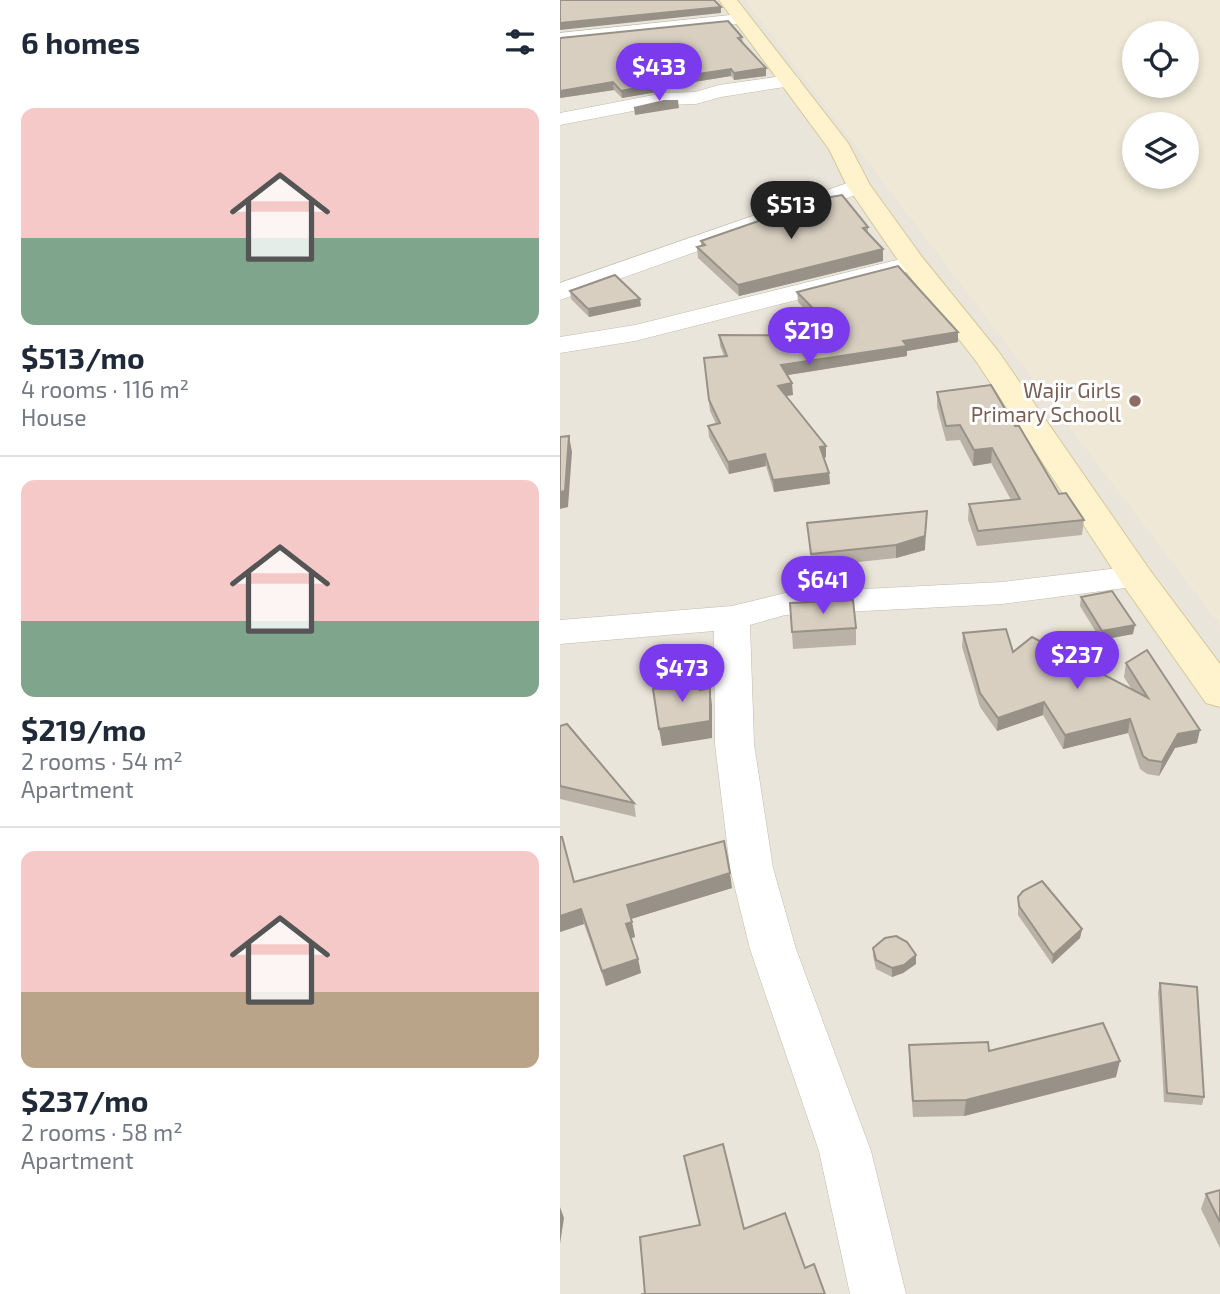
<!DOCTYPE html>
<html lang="en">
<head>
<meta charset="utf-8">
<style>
	:root { --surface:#fff; --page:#f6f6f7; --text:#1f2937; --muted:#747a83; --line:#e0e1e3; --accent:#7c3aed }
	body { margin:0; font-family:"Exo 2",sans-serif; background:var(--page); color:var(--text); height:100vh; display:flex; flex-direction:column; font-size:26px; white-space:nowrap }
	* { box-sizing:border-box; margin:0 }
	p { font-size:23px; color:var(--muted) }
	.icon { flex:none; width:38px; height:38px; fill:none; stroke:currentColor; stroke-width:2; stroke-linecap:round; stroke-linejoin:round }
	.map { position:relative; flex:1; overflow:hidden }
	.sheet { display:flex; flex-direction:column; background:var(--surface); width:560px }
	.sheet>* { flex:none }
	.tools { position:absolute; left:562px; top:21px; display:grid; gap:14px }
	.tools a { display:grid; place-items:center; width:77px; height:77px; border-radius:50%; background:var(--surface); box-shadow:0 4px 10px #0003; font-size:35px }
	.price { position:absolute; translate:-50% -60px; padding:0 16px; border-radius:24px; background:var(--accent); color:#fff; font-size:23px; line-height:46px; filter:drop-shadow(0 2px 4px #0008) }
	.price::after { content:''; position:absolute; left:50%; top:42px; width:21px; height:16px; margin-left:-10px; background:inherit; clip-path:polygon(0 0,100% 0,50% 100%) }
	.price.selected { background:#222; color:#fff }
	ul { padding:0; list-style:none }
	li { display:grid; align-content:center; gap:14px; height:371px; padding:0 21px }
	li+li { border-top:2px solid var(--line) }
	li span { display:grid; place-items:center; height:217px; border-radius:14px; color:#555 }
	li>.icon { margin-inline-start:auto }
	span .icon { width:126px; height:126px; fill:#fffc; stroke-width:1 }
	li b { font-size:30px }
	h2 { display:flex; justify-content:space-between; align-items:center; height:84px; padding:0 21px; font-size:30px }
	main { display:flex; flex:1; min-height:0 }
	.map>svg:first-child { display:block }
	.residential { fill:#eae5da; fill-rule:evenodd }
	.education { fill:#efe8d6; fill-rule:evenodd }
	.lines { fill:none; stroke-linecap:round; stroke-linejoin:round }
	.street-casing { stroke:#c2bbae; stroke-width:1 }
	.secondary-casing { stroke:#d6c79b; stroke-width:2 }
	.street { fill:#fff; fill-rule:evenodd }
	.secondary { fill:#fff3cd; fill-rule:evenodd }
	.wall { fill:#bab2a6 }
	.shaded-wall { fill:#979187 }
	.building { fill:#d8cfc1; stroke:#979187; stroke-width:2 }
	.education-dot { fill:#8d6e63; stroke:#fff; stroke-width:2.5 }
	.labels { text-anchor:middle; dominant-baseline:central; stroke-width:6; stroke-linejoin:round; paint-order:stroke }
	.far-education-label { font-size:21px; fill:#785e54; stroke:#fff; text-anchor:end }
</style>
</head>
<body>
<main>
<section class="sheet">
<h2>6 homes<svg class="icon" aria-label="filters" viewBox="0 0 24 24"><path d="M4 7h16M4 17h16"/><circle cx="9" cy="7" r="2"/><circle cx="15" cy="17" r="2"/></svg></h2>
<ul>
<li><span style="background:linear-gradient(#f6c9c9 60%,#7fa58c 0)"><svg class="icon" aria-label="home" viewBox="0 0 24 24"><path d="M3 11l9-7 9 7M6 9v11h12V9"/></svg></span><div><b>$513/mo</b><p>4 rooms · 116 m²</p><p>House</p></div></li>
<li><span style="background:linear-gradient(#f6c9c9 65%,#7fa58c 0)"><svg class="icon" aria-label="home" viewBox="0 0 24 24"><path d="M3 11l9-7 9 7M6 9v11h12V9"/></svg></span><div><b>$219/mo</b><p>2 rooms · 54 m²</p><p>Apartment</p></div></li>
<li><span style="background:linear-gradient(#f6c9c9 65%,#b9a48a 0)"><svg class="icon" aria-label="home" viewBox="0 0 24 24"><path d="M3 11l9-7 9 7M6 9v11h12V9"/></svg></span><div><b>$237/mo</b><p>2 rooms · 58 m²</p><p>Apartment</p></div></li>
</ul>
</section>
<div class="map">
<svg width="660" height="1294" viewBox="0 0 660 1294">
	<rect width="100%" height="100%" fill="#f6f3ec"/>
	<path class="residential" d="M0 0H660V1294H0ZM574 33H626V86H574ZM574 124H626V177H574Z"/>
	<path class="education" d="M185 0H660V625ZM574 33H626V86H574ZM574 124H626V177H574Z"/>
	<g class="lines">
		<defs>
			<g id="street">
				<path d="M180 14 186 15 189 19 186 23 0 43V33Z"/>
				<path d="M230 75 237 77 240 81 237 85 161 97 136 104 104 105 0 125V113L104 93 135 92 159 85Z"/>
				<path d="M299 179 307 181 310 186 307 191 0 300V283Z"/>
				<path d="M353 256 362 258 365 263 362 268 75 341 0 353V337L75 325Z"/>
				<path d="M576 566 588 569 593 577 588 585 442 604 225 615 190 625 194 744 213 868 236 949 311 1151 346 1294H290L259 1151 190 949 170 868 155 744 154 631 0 644V620L172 606 225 593 442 582Z"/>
			</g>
			<path id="secondary" d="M159 0H177L288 143 310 185 362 257 438 351 589 569 660 664V707L646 703 563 585 416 361 344 269 287 186 269 149Z"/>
		</defs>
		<use href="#street" class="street-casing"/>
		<use href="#secondary" class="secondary-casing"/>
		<use href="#street" class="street"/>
		<use href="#secondary" class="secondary"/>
	</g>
	<g class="wall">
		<path d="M182 37 183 43 206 76 174 80 171 76 103 87V91L62 98 54 90 0 98Z"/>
		<path d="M308 227V233L323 249V261L179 296 138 258 137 247 141 246V241Z"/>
		<path d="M10 291 81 306 29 317 11 299Z"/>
		<path d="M237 292 398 332V342L347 351V356L227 375 233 395 226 396 266 457 264 458 269 473 270 484 214 492 206 466 169 474 149 437 148 426 156 424 150 411 144 358 164 356 160 346 159 335 270 336 238 302Z"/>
		<path d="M377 392 455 426 499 494 524 520 522 535 417 546 408 520 409 504 451 500 431 463 413 466 400 440 386 441 377 407Z"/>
		<path d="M247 523 365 550 336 558 252 567Z"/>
		<path d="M521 597 573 634 541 640 520 606Z"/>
		<path d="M230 603 296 628V645L233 649Z"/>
		<path d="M403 633 453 652 572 690 564 677 566 663 637 743 615 748 599 776 587 774 580 769 568 733 503 749 483 715 437 731 420 707 402 647Z"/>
		<path d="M0 726 74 803 76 817 0 799Z"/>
		<path d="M14 882 172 888 71 919 75 937 71 938 78 959 81 973 46 986 24 924 0 932Z"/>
		<path d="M458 897 522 929 520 938 492 964 458 915Z"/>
		<path d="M313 948 356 964 343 973 332 977 316 969 313 956Z"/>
		<path d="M600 983 644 1097 642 1105 604 1102 598 992Z"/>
		<path d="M349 1045 429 1051 556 1077 404 1116 353 1117 349 1062Z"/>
		<path d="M660 1190V1248L641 1209 646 1194Z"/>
	</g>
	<g class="shaded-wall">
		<path d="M161 7V13L0 30V23Z"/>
		<path d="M206 68V76L174 80V73Z"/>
		<path d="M171 69V76L103 87V91L62 98 61 91 99 80Z"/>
		<path d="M53 82 54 90 0 98V91Z"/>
		<path d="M118 101 119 108 75 115 74 108Z"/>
		<path d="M323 249V261L179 296 178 285Z"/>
		<path d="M80 299 81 306 29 317 28 309Z"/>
		<path d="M398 332V342L347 351V356L222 376 221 365 343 341Z"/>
		<path d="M232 383 233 395 218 397V386Z"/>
		<path d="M9 436 12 452 8 507 0 509V492Z"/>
		<path d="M266 446V457L260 459V447Z"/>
		<path d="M432 448 431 463 413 466 414 450Z"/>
		<path d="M205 454 206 466 169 474 168 462Z"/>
		<path d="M269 473 270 484 214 492 213 480Z"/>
		<path d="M367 511 365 550 336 558V545Z"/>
		<path d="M575 625 573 634 541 640 542 631Z"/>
		<path d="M150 688 152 705V738L102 746 99 729Z"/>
		<path d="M484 702 483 715 437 731 438 718Z"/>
		<path d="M570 719 568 733 503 749 505 735Z"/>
		<path d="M640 730 637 743 615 748 599 776 602 762 618 734Z"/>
		<path d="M170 873 172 888 71 919 67 905Z"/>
		<path d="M21 909 24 924 0 932V916Z"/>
		<path d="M72 922 75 937 69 939 66 924Z"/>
		<path d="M522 929 520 938 492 964 493 955Z"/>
		<path d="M356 955V964L343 973 332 977V968Z"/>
		<path d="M78 959 81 973 46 986 42 971Z"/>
		<path d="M560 1061 556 1077 404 1116 406 1100Z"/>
		<path d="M0 1207 4 1218 0 1244Z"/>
	</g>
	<g class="building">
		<path d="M0 0H154L161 7 0 23Z"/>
		<path d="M168 21 182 37 178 38 206 68 174 73 171 69 99 80 102 83 61 91 53 82 0 91V38Z"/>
		<path d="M104 101H118L74 108Z"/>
		<path d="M282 195 308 227 303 228 323 249 178 285 137 247 145 245 141 241 265 198Z"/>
		<path d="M338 266 398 332 343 341 347 346 221 365 232 383 218 386 266 446 260 447 269 473 213 480 205 454 168 462 148 426 160 423 149 400 144 358 167 356 159 335 280 336 237 292Z"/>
		<path d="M55 275 80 299 28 309 10 291Z"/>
		<path d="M431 385 455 426H459L499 494 506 493 524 520 418 531 409 504 460 499 432 448 414 450 400 425 386 426 377 392Z"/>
		<path d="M9 436 5 491 0 492V437Z"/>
		<path d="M367 511 365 536 336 545 251 554 247 523Z"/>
		<path d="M552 591 575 625 542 631 521 597Z"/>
		<path d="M293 600 296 628 232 632 230 603Z"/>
		<path d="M446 629 453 652 472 637 588 698 566 663 587 650 640 730 618 734 602 762 589 760 583 756 570 719 505 735 484 702 438 718 420 693 403 633Z"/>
		<path d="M138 678 140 690 150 688V721L99 729 93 689 109 687V682Z"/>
		<path d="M7 724 74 803 0 786V726Z"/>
		<path d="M0 837H2L14 882 164 841 170 873 67 905 72 922 66 924 78 959 42 971 21 909 0 916Z"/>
		<path d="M482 881 522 929 493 955 459 906 458 897 463 891Z"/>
		<path d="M336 936 347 942 356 955 344 965 332 968 316 960 313 948 325 938Z"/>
		<path d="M600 983 637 987 644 1097 607 1093Z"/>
		<path d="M543 1023 560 1061 406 1100 353 1101 349 1045 428 1042 429 1051Z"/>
		<path d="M163 1144 184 1229 225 1213 245 1268 254 1264 265 1294H81H85L80 1237 140 1225 124 1156Z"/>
		<path d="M660 1190V1222L646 1194Z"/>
	</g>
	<circle class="education-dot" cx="575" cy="401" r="7"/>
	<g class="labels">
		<g class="far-education-label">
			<text x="561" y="389">Wajir Girls<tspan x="561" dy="24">Primary Schooll</tspan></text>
		</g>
	</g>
</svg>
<div class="tools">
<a><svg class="icon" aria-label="locate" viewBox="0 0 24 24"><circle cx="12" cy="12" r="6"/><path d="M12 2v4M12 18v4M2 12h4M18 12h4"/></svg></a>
<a><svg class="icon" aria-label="layers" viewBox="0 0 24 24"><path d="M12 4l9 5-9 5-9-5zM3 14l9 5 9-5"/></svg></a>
</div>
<b class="price" style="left:99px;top:103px">$433</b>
<b class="price selected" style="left:231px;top:241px">$513</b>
<b class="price" style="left:249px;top:367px">$219</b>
<b class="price" style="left:263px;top:616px">$641</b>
<b class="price" style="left:517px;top:691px">$237</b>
<b class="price" style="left:122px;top:704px">$473</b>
</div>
</main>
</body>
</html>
